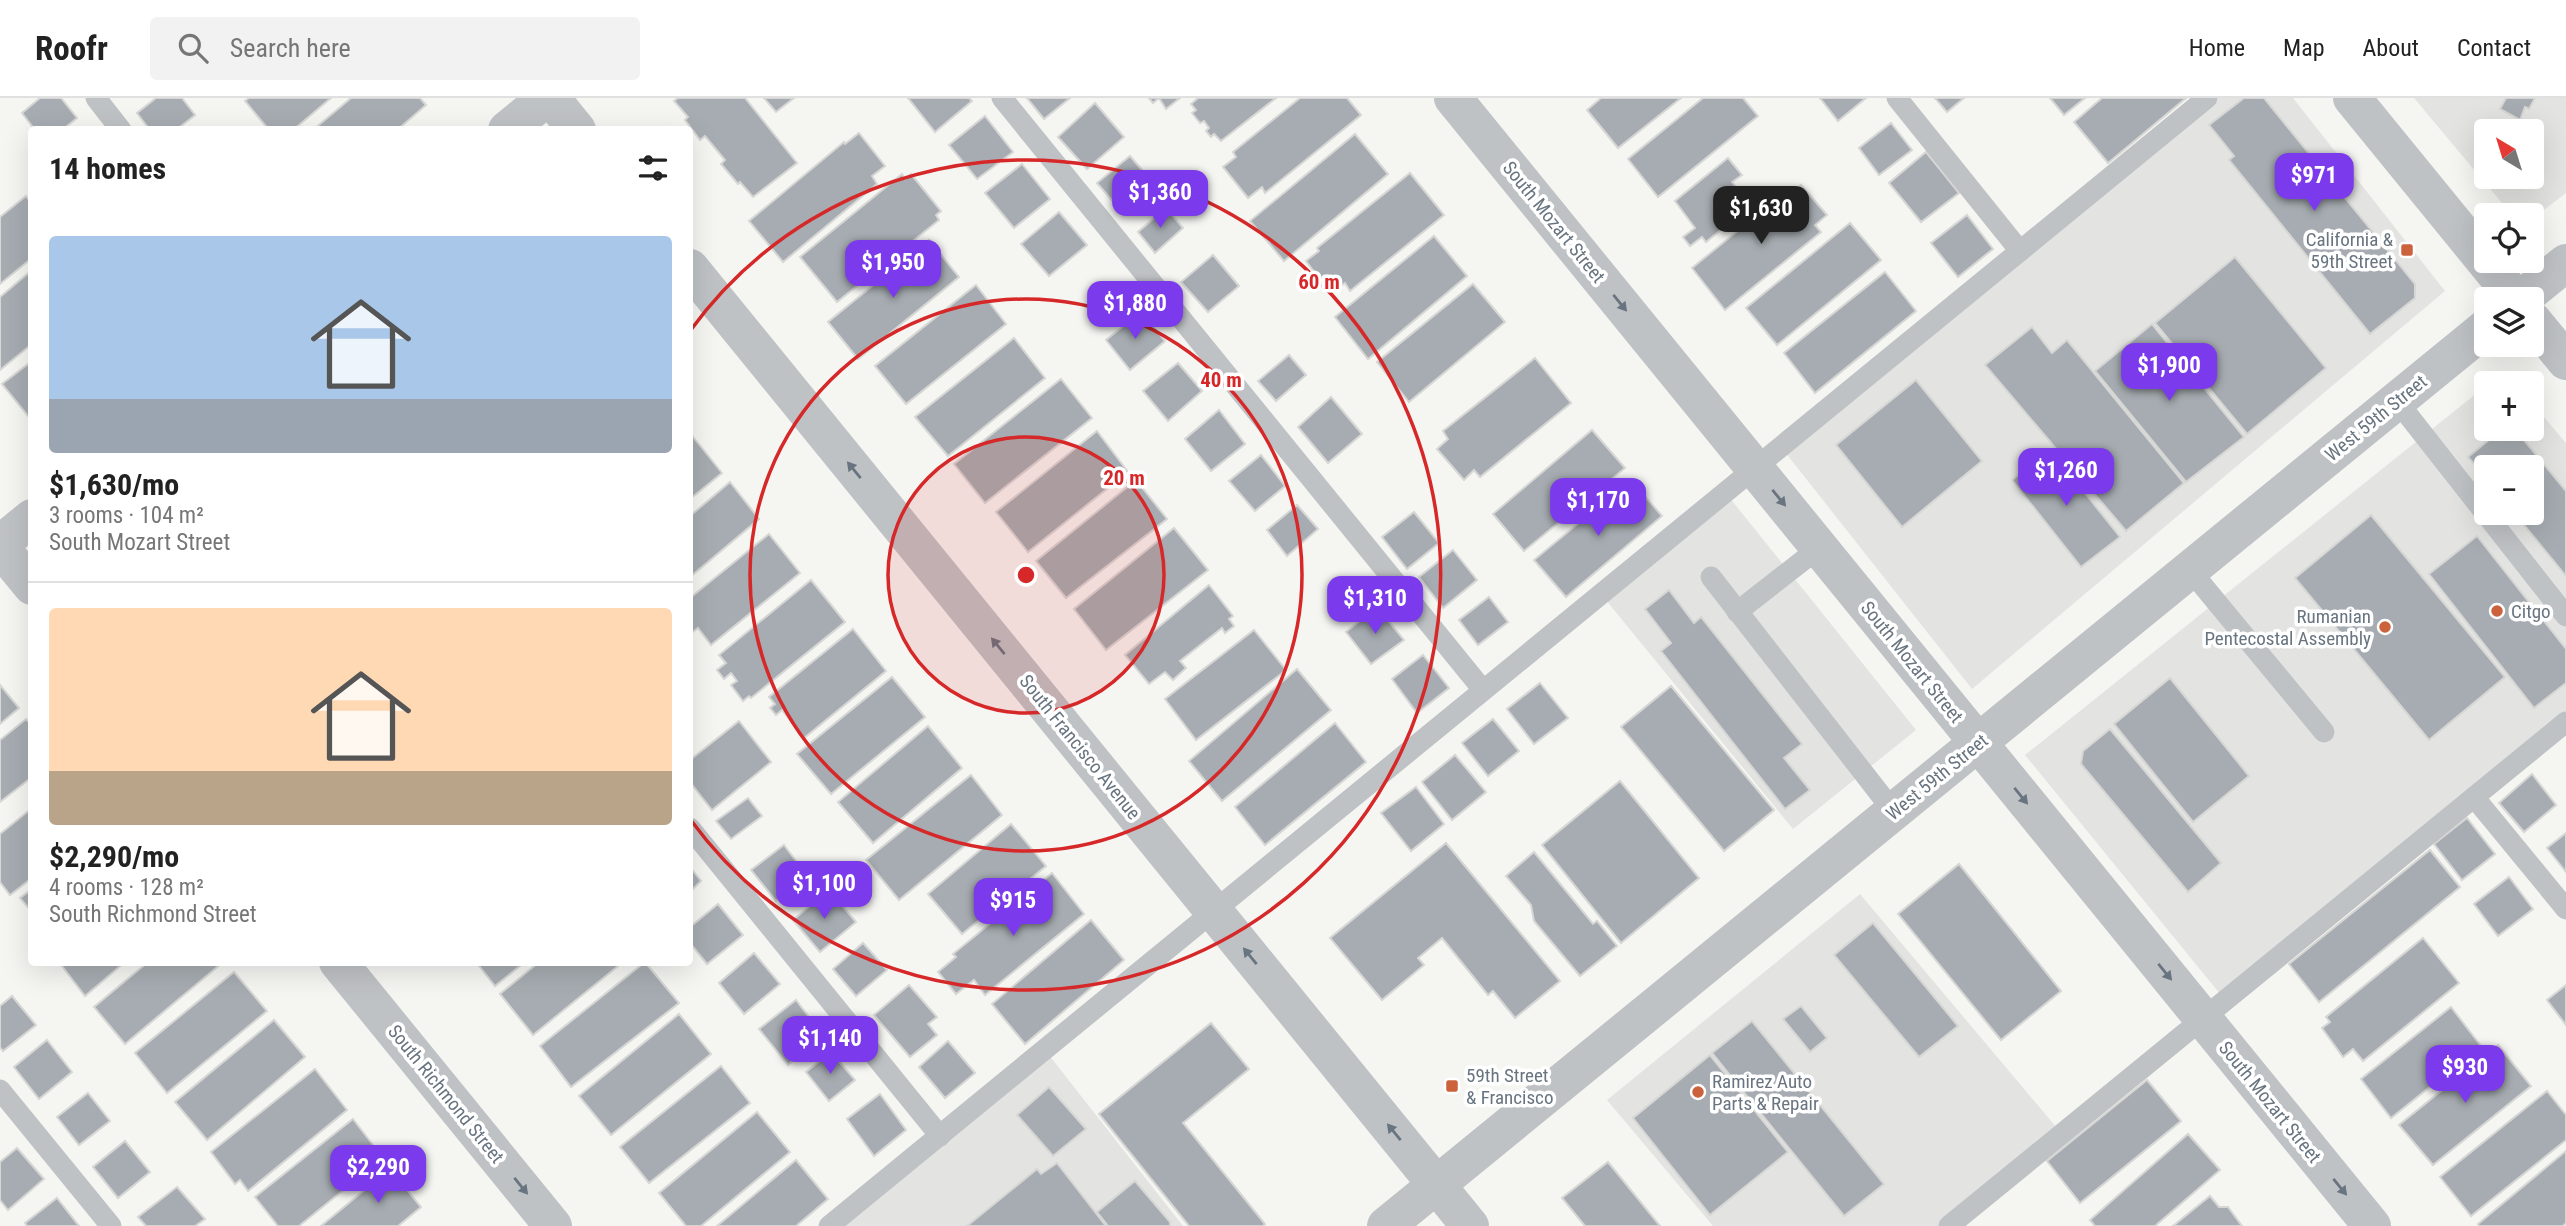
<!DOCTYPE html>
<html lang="en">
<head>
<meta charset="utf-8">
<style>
	:root { --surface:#fff; --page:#f2f2f2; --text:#222; --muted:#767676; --line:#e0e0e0; --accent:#7c3aed }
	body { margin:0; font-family:"Roboto Condensed",sans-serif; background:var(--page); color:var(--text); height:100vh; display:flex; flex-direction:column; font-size:26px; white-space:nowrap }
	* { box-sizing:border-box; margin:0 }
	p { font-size:23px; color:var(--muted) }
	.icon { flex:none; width:38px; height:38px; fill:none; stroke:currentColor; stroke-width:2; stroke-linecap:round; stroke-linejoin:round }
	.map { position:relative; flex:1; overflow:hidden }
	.side { position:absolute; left:28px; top:28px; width:665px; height:840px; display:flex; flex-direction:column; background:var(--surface); border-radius:7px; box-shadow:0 7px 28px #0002 }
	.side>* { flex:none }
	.needle { width:46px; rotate:322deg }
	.buttons { position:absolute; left:2474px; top:21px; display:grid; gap:14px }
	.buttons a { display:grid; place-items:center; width:70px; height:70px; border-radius:7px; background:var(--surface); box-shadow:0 7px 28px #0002; font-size:35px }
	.price { position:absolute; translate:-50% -60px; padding:0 16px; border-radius:14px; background:var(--accent); color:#fff; font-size:23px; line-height:46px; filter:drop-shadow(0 2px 4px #0008) }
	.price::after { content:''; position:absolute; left:50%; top:42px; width:21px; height:16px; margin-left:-10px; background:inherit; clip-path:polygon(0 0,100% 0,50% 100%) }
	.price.active { background:#222; color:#fff }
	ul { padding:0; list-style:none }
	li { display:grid; align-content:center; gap:14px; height:371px; padding:0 21px }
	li+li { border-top:2px solid var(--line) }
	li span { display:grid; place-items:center; height:217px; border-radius:7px; color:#555 }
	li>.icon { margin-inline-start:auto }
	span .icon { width:126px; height:126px; fill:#fffc; stroke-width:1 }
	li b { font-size:30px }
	h2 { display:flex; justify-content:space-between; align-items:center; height:84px; padding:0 21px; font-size:30px }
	header { display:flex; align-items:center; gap:42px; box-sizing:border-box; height:98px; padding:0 35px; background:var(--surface); border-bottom:2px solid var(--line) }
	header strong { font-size:33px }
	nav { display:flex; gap:38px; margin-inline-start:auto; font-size:24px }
	.search { width:490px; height:63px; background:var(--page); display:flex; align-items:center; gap:18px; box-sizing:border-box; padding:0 24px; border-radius:7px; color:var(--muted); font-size:26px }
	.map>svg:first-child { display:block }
	.built { fill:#e3e4e2; fill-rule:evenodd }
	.building { fill:#a6acb1; stroke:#d6d6d5; stroke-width:2 }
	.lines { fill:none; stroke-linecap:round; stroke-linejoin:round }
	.service { stroke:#bfc2c5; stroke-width:21 }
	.minor { stroke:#bfc2c5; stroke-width:38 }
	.tertiary { stroke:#bfc2c5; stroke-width:38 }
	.oneway { fill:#68747f }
	.ring { fill:none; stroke:#d62828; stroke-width:3.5 }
	.poi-dot { fill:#cc623b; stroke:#fff; stroke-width:2.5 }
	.labels { text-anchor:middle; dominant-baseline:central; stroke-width:7; stroke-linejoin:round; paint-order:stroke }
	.street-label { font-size:19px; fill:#68747f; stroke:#fff }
	.poi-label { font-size:19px; fill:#68747f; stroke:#fff; text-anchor:start }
	.centre { fill:#d62828; stroke:#fff; stroke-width:3.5 }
	.ring-label { font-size:21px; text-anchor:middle; font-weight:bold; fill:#d62828; stroke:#fff; stroke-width:7; stroke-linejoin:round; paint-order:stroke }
</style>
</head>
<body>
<header>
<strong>Roofr</strong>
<div class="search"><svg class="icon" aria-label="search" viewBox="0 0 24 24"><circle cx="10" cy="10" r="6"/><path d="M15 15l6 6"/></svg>Search here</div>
<nav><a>Home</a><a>Map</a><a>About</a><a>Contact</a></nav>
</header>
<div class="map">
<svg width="2566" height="1128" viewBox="0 0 2566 1128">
	<rect width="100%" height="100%" fill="#f5f5f2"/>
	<g class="built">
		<path d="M2207 0H2293L2445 193 1972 591 1781 349Z"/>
		<path d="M2414 0H2566V95L2532 121V117H2512ZM2487 33H2532V79H2487Z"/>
		<path d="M2487 287V331H2532V305L2566 345V623L2225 902 2025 657ZM2487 369H2532V415H2487Z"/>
		<path d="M1725 394 1916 632 1793 731 1601 496Z"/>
		<path d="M1860 796 2062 1036 1949 1128H1713L1607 1002Z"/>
		<path d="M1045 952 1183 1128H829Z"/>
	</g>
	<g class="building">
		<path d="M40 0H61L77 20 62 32H35L22 15Z"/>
		<path d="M156 0H182L195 17 176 32H150L137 15Z"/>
		<path d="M249 0H331L293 32H269L245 3Z"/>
		<path d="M351 0H420L426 7 397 32H313Z"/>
		<path d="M678 0H745L797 65 753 99 740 84 738 86 721 66 725 62 705 38 700 42 685 22 688 19 674 3Z"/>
		<path d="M764 0H794L776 14Z"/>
		<path d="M908 0H969L972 3 935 34Z"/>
		<path d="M1027 0H1070L1044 21Z"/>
		<path d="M1149 0H1180L1166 11 1159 0 1153 5Z"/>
		<path d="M1198 0H1276L1221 43 1214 36 1211 39 1206 33 1209 30 1204 23 1200 25 1192 15 1196 12 1191 6Z"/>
		<path d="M1300 0H1347L1361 17 1265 95 1262 89 1248 100 1223 69 1236 59 1233 54Z"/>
		<path d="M1601 0H1681L1618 50 1587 12Z"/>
		<path d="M1703 0H1743L1758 18 1658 99 1628 61Z"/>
		<path d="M1820 0H1866L1838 23Z"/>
		<path d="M1935 0H1964L1947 14Z"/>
		<path d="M2050 0H2085L2064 17Z"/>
		<path d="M2102 0H2186L2108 65 2074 24Z"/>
		<path d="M2244 0H2264L2415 186V200L2370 236 2229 62 2234 58 2209 27Z"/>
		<path d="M2506 0H2535L2529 11 2525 9 2520 22 2500 11Z"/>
		<path d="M1095 5 1124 39 1087 71 1058 39Z"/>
		<path d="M985 18 1013 54 977 81 949 47Z"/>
		<path d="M1891 25 1912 52 1879 77 1859 50Z"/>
		<path d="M859 35 885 68 872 78 877 86 783 164 749 123 844 44 845 46Z"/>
		<path d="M1355 36 1388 76 1284 163 1250 123Z"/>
		<path d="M1926 54 1959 95 1921 124 1889 85Z"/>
		<path d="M1130 58 1155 87 1122 114 1097 85Z"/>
		<path d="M1728 60 1742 77 1732 84 1750 108 1706 144 1702 139 1690 148 1683 139 1695 130 1675 103Z"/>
		<path d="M1022 66 1050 101 1014 130 985 95Z"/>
		<path d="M1410 75 1444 117 1350 193 1345 185 1331 196 1306 163 1319 153 1317 150Z"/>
		<path d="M902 76 905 81 911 76 941 113 936 117 939 122 837 204 800 159Z"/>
		<path d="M1801 87 1827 117 1815 127 1821 134 1725 212 1692 170 1788 92 1790 96Z"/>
		<path d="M26 98 32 106V160L0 186V119Z"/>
		<path d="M1166 110 1183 130 1155 155 1138 134Z"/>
		<path d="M1059 114 1087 147 1049 178 1021 146Z"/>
		<path d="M1967 117 1993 151 1958 179 1931 145Z"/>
		<path d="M1850 125 1881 162 1777 247 1746 210Z"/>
		<path d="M1434 138 1467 178 1368 261 1335 219Z"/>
		<path d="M929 142 959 179 858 261 828 224Z"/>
		<path d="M1213 157 1239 188 1208 214 1181 184Z"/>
		<path d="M2235 159 2326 270 2247 336 2155 225Z"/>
		<path d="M32 172V246L0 272V199Z"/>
		<path d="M1885 174 1916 213 1815 295 1784 255Z"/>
		<path d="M1473 186 1505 224 1409 304 1377 264Z"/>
		<path d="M976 187 1006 226 906 306 875 268Z"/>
		<path d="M1141 214 1165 243 1130 272 1106 242Z"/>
		<path d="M2152 226 2244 339 2186 384 2095 273Z"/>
		<path d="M2032 229 2052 255 2067 242 2184 385 2126 433 1985 267Z"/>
		<path d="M1014 240 1045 280 948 358 915 319Z"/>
		<path d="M1289 257 1306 277 1276 303 1258 283Z"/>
		<path d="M1535 260 1571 305 1480 379 1474 372 1464 382 1437 351 1448 341 1443 333Z"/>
		<path d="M32 263V323L2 286Z"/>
		<path d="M1178 265 1202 293 1168 323 1143 293Z"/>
		<path d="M1061 281 1092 320 985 405 954 366Z"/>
		<path d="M1916 282 1982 363 1902 429 1836 347Z"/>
		<path d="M1331 299 1362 336 1328 365 1298 329Z"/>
		<path d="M1219 312 1245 346 1211 373 1185 341Z"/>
		<path d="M2502 331H2515L2566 393V478L2514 415H2532V369H2487V382L2468 359Z"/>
		<path d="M1592 332 1625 370 1524 453 1493 416Z"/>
		<path d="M1097 333 1128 374 1028 454 996 414Z"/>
		<path d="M690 335 722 375 690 401Z"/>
		<path d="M2050 351 2120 439 2081 469 2012 382Z"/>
		<path d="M1261 357 1285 388 1255 413 1229 383Z"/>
		<path d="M1136 382 1167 421 1066 500 1036 463Z"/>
		<path d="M1631 382 1662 418 1566 499 1534 462Z"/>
		<path d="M730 384 759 421 690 479V418Z"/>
		<path d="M1297 407 1318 431 1287 458 1267 432Z"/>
		<path d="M1414 414 1439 445 1407 471 1382 439Z"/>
		<path d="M2371 417 2505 579 2429 642 2295 480Z"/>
		<path d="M1174 430 1208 472 1106 552 1074 511Z"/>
		<path d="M769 436 800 475 711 547 698 530 690 536V500Z"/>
		<path d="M2477 438 2566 551V585L2534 610 2429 476Z"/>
		<path d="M1453 452 1477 482 1443 510 1419 479Z"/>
		<path d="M811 482 845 524 751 600 749 598 743 603 731 587 737 583 731 575 724 581 717 572 726 565 719 557Z"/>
		<path d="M1209 487 1233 518 1229 521 1234 528 1225 535 1222 530 1180 563 1186 570 1173 582 1165 574 1149 586 1125 557Z"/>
		<path d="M1669 492 1694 525 1701 519 1802 646 1784 660 1810 692 1785 711 1661 553 1671 545 1645 511Z"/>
		<path d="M1489 499 1508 524 1478 547 1459 522Z"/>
		<path d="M1377 509 1404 542 1371 566 1346 534Z"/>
		<path d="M853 531 886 573 804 640 782 612 776 617 770 610 775 606 769 599Z"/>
		<path d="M1254 532 1286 572 1196 642 1165 601Z"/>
		<path d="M1423 557 1449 590 1417 615 1392 581Z"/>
		<path d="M1297 571 1331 612 1222 703 1189 663Z"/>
		<path d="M892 579 925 619 831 696 797 656Z"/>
		<path d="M2170 580 2249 678 2193 724 2114 626Z"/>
		<path d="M1540 585 1568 620 1534 646 1507 611Z"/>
		<path d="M0 587 19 610 0 626Z"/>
		<path d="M1671 588 1774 712 1724 753 1621 629Z"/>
		<path d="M26 621 32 627V679L0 704V642Z"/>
		<path d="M1493 621 1519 653 1488 678 1462 645Z"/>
		<path d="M739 623 771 664 712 712 690 684V662Z"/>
		<path d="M1335 625 1366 664 1265 747 1235 709Z"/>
		<path d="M928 628 962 670 873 745 838 704Z"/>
		<path d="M2110 631 2221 765 2188 794 2081 666 2083 653Z"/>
		<path d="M1455 657 1486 694 1452 722 1422 684Z"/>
		<path d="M2532 676 2556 707 2524 734 2499 705Z"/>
		<path d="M971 677 1002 717 899 802 866 762Z"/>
		<path d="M1620 683 1699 780 1621 845 1542 747Z"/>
		<path d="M1416 689 1444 726 1411 753 1381 715Z"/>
		<path d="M748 700 762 718 731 741 716 723Z"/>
		<path d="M32 710V780L10 797 0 784V736Z"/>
		<path d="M2467 720 2495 756 2462 782 2434 746Z"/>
		<path d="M1011 726 1046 768 962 836 928 796Z"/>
		<path d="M2566 735V774L2547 750Z"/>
		<path d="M1446 745 1560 883 1515 920 1493 893 1488 897 1442 840 1418 860 1424 867 1382 902 1330 840Z"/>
		<path d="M784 747 808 779 776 803 751 772Z"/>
		<path d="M2430 752 2460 789 2319 904 2289 866Z"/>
		<path d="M1534 754 1593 826 1597 823 1617 848 1580 878 1534 823 1531 807 1506 778Z"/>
		<path d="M1959 766 2061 893 2001 942 1898 816Z"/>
		<path d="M690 769 701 783 690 794Z"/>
		<path d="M1052 775 1084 816 985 897 974 882 956 896 938 874 956 859 953 856Z"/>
		<path d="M2509 779 2533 811 2498 838 2474 806Z"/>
		<path d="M32 791V814L20 800Z"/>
		<path d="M829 792 856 824 820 854 793 822Z"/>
		<path d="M718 806 743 837 707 866 690 845V829Z"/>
		<path d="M1091 822 1124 862 1025 946 992 906Z"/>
		<path d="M1873 825 1958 928 1919 959 1834 857Z"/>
		<path d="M2423 840 2459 885 2363 963 2353 951 2343 959 2322 930 2330 924 2326 919Z"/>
		<path d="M863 845 887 872 856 898 833 871Z"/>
		<path d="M754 855 780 886 744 916 719 885Z"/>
		<path d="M59 864H125L85 898Z"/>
		<path d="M148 864 222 865 125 946 94 909Z"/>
		<path d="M476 864H525L495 888Z"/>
		<path d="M539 864H623L533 937 500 896Z"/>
		<path d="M645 864 679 905 571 989 540 948Z"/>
		<path d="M234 874 267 913 167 995 135 955Z"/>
		<path d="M909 887 937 919 928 926 937 937 910 959 874 917Z"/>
		<path d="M2566 887V927L2547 902Z"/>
		<path d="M12 898 36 927 3 953 0 949V908Z"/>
		<path d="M796 902 824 939 788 967 759 931Z"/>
		<path d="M1801 908 1827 940 1810 954 1783 921Z"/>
		<path d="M2451 909 2481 948 2391 1020 2361 981Z"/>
		<path d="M679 916 711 956 611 1037 579 998Z"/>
		<path d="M274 922 305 959 207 1042 175 1004Z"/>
		<path d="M1752 923 1884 1086 1844 1118 1712 955Z"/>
		<path d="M1211 925 1249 971 1183 1025 1265 1126 1263 1128H1189L1099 1016Z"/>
		<path d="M47 942 72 974 39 1001 14 969Z"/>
		<path d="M948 943 975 975 945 1000 919 969Z"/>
		<path d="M2498 947 2531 988 2433 1067 2399 1027Z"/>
		<path d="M831 954 855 982 829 1003 806 974Z"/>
		<path d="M1710 957 1788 1054 1710 1117 1633 1020Z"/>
		<path d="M721 968 750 1005 649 1085 620 1049Z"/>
		<path d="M315 971 347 1012 248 1093 240 1082 235 1086 211 1054Z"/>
		<path d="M2147 982 2181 1023 2080 1105 2047 1063Z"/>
		<path d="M1049 989 1086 1031 1053 1058 1017 1017Z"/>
		<path d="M2547 993 2566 1017V1042L2471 1118 2440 1079Z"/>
		<path d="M88 995 110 1023 79 1047 57 1019Z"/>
		<path d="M880 996 906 1032 874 1058 847 1021Z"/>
		<path d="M757 1014 790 1054 701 1128H686L659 1095Z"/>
		<path d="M353 1021 383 1060 299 1128H278L255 1099Z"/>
		<path d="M2188 1036 2220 1072 2155 1128H2095L2090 1122Z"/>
		<path d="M125 1043 150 1074 118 1100 93 1069Z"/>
		<path d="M17 1050 44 1081 8 1112 0 1102V1064Z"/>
		<path d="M2566 1053V1125L2563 1128H2479L2478 1126Z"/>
		<path d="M796 1062 828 1101 796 1128H717Z"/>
		<path d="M1608 1064 1660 1128H1585L1562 1100Z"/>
		<path d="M1057 1065 1106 1128H967L1037 1071 1041 1076Z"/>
		<path d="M390 1071 421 1109 398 1128H321Z"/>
		<path d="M1135 1083 1170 1124V1128H1108L1097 1114Z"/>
		<path d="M177 1089 205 1121 195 1128H146L138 1119Z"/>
		<path d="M2210 1098 2219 1109H2228L2242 1128H2173Z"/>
		<path d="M57 1100 79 1128H27L25 1125Z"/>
	</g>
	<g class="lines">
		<g class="service">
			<path d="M96 0 121 32"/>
			<path d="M1002 0 1483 592"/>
			<path d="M1897 0 2020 153"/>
			<path d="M2397 303 2566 518"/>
			<path d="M2190 472 2324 634"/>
			<path d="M1711 479 1894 714"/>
			<path d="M1737 514 1819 450"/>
			<path d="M2474 699 2566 811"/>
			<path d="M690 730 940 1038"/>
			<path d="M0 992 111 1128"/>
			<path d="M829 1128 2207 0"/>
			<path d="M1949 1128 2566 624"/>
		</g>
		<g class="minor">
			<path d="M551 0 577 32"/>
			<path d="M1453 0 2372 1128"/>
			<path d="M507 32 546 0"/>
			<path d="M690 170 1470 1128"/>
			<path d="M0 446 32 420"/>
			<path d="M0 449 32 488"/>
			<path d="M338 864 553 1128"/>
		</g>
		<g class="tertiary">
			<path d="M2352 0 2516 201"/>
			<path d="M2521 201 2566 165"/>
			<path d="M2532 222 2566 263"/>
			<path d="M1386 1128 2487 229"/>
		</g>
	</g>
	<defs><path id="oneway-solid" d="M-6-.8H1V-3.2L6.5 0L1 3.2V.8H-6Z" transform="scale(1.75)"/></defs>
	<g class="oneway">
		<use href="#oneway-solid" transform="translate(1620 205) rotate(51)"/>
		<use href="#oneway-solid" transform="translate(854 372) rotate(-129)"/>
		<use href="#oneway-solid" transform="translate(1779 400) rotate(51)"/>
		<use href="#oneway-solid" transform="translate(998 548) rotate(-129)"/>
		<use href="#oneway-solid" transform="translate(2021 698) rotate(51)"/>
		<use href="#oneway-solid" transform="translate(1250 858) rotate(-129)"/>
		<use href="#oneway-solid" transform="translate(2165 874) rotate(51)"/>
		<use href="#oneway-solid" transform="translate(1394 1034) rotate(-129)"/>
		<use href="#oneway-solid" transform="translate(521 1088) rotate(51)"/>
		<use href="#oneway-solid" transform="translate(2340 1089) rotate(51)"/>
	</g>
	<circle cx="1026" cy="477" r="138" fill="#d62828" fill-opacity=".12"/>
	<g class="ring">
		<circle cx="1026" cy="477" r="138"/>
		<circle cx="1026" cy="477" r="276"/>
		<path d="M690 233A415 415 0 1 1 690 721"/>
	</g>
	<g class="poi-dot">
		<rect x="2400" y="145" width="14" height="14" rx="3.5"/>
		<circle cx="2497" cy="513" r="7"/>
		<circle cx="2385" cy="529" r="7"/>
		<rect x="1445" y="981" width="14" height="14" rx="3.5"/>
		<circle cx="1698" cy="994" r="7"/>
	</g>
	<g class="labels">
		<g class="street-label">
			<text transform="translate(1554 124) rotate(51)">South Mozart Street</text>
			<text transform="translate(2376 320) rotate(-39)">West 59th Street</text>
			<text transform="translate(1912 564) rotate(51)">South Mozart Street</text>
			<text transform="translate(1080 649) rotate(51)">South Francisco Avenue</text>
			<text transform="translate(1937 679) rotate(-39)">West 59th Street</text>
			<text transform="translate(446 996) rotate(51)">South Richmond Street</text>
			<text transform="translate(2270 1004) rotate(51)">South Mozart Street</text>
		</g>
		<g class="poi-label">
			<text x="2393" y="141" text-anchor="end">California &amp;<tspan x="2393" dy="22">59th Street</tspan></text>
			<text x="2511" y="513">Citgo</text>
			<text x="2371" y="518" text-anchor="end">Rumanian<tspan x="2371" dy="22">Pentecostal Assembly</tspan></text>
			<text x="1466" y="977">59th Street<tspan x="1466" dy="22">&amp; Francisco</tspan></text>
			<text x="1712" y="983">Ramirez Auto<tspan x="1712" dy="22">Parts &amp; Repair</tspan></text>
		</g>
	</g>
	<circle cx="1026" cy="477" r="10" class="centre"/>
	<g class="ring-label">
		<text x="1319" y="191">60 m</text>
		<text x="1221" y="289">40 m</text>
		<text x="1124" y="387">20 m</text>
	</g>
</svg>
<div class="buttons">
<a><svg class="needle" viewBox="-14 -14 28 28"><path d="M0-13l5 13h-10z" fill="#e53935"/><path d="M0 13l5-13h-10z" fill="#767676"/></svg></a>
<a><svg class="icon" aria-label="locate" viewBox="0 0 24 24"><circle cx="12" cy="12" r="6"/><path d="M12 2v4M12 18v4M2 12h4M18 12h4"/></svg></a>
<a><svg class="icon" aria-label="layers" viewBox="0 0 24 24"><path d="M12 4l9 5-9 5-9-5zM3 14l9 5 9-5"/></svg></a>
<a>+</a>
<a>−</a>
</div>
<b class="price" style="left:2314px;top:115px">$971</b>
<b class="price" style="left:1160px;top:132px">$1,360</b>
<b class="price active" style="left:1761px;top:148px">$1,630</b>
<b class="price" style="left:893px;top:202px">$1,950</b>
<b class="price" style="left:1135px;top:243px">$1,880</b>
<b class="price" style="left:2169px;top:305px">$1,900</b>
<b class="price" style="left:2066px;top:410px">$1,260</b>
<b class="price" style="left:1598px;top:440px">$1,170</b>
<b class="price" style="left:1375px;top:538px">$1,310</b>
<b class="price" style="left:824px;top:823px">$1,100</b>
<b class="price" style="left:1013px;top:840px">$915</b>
<b class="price" style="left:830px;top:978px">$1,140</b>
<b class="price" style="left:2465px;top:1007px">$930</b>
<b class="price" style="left:378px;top:1107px">$2,290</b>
<section class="side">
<h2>14 homes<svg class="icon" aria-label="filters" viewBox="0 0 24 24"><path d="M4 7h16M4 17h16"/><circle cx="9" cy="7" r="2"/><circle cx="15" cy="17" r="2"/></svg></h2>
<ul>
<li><span style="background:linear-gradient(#a9c7e8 75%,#9aa5b1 0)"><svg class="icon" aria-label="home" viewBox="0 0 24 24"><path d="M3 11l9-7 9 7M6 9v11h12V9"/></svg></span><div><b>$1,630/mo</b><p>3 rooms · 104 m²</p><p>South Mozart Street</p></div></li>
<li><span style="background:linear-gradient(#ffd9b3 75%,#b9a48a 0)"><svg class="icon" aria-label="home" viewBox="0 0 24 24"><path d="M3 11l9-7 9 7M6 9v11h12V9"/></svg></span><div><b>$2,290/mo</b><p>4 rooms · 128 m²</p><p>South Richmond Street</p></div></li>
</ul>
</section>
</div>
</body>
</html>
